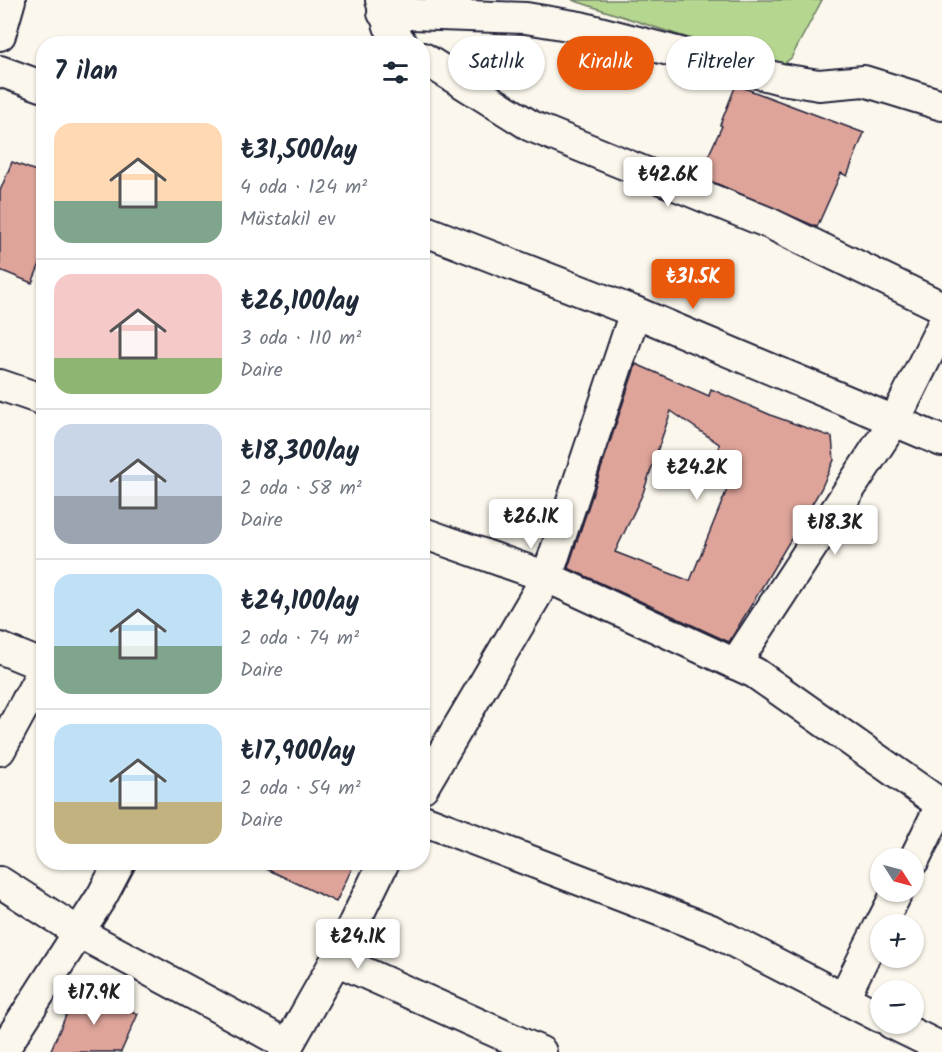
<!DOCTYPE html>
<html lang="tr">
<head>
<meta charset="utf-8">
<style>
	:root { --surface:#fff; --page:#f2f2f3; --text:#1f2937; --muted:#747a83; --line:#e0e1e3; --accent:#ea580c }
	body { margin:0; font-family:Kalam,sans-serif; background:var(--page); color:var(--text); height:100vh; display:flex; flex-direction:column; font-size:22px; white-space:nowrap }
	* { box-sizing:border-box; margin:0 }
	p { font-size:20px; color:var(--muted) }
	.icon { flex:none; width:33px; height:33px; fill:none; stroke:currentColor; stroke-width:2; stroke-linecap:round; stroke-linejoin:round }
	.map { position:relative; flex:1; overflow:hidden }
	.details { position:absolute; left:36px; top:36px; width:394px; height:834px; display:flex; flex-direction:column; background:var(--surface); border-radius:24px; box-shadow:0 2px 4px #0004 }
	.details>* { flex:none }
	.hud { position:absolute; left:448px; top:36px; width:404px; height:54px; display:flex; gap:12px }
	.needle { width:39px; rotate:126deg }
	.buttons { position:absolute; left:870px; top:848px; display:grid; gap:12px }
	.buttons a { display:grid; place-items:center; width:54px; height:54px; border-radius:50%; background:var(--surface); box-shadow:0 2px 4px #0004; font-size:30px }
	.price { position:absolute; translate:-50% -51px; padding:0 14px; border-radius:6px; background:#fff; color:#222; font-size:20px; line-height:39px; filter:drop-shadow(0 2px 3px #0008) }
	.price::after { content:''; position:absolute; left:50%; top:36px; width:18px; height:14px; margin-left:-9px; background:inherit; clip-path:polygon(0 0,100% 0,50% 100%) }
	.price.selected { background:var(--accent); color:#fff }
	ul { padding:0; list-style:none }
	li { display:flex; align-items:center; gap:18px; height:150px; padding:0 18px }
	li+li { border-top:2px solid var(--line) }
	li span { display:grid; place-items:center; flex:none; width:168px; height:120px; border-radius:18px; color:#555 }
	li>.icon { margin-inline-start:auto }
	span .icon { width:72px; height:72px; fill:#fffc; stroke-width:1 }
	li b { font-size:26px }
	h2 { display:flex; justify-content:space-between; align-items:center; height:72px; padding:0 18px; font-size:26px }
	.pill { padding:0 21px; border-radius:27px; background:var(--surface); box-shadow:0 2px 4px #0004; font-size:21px; line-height:54px }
	.pill.selected { background:var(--accent); color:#fff }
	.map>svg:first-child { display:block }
	.green { fill:#b5d68f; stroke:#6c7c65; stroke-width:1.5 }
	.building { fill:#dea49a; stroke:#22223b; stroke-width:1.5; fill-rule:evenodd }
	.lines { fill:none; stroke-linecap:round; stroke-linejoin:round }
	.minor-casing { stroke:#22223b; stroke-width:34 }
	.minor { stroke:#fbf7ec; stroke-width:30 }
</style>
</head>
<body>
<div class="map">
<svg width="942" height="1052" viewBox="0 0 942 1052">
	<rect width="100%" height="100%" fill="#fbf7ec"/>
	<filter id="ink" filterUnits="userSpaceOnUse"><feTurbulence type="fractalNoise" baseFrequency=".0167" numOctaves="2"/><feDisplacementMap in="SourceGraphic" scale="12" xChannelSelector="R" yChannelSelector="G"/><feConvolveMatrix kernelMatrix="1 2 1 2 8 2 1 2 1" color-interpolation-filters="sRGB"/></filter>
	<g filter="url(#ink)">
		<path class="green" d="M572 0H822L791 58 779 68Z"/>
		<g class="building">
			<path d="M736 85 864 133 847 176 841 173 817 227 699 176 722 126 720 125Z"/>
			<path d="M12 162 44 174V254L32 283 0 270V191Z"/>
			<path d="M636 364 709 396 711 389 773 416 832 437 834 460 821 489 729 642 568 568ZM671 411 719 444V468L732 477 690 581 615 552 643 493Z"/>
			<path d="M252 862H355L336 902Z"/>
			<path d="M78 988 138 1014 121 1052H50Z"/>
		</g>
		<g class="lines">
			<defs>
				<g id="minor">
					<path d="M381 0 389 26 402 44"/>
					<path d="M383 13 526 18 580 27 781 79 819 85 864 81 942 105"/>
					<path d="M0 35 10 0"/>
					<path d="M423 58 531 126 769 223 942 307"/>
					<path d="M0 71 44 87"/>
					<path d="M423 230 635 312 942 441"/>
					<path d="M0 385 44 400"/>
					<path d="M423 533 547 577 755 673 942 805"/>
					<path d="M0 648 44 666"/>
					<path d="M735 664 895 420 942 326"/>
					<path d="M0 750 44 669"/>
					<path d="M423 787 547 577 635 312"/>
					<path d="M423 820 711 930 880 1017"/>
					<path d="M914 860 942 803"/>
					<path d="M0 882 78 932 288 1045"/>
					<path d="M881 924 898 891"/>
					<path d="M336 960 541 1052"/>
					<path d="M844 997 880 925"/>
					<path d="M891 1023 942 1048"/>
					<path d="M2 1052 102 896 120 862"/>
					<path d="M284 1052 336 960 384 862"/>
				</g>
			</defs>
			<use href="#minor" class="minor-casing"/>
			<use href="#minor" class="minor"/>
		</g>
	</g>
</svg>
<div class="buttons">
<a><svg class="needle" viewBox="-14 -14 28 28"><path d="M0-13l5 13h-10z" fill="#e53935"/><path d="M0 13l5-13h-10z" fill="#747a83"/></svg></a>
<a>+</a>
<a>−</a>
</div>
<b class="price" style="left:668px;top:208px">₺42.6K</b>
<b class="price selected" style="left:693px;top:310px">₺31.5K</b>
<b class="price" style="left:697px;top:501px">₺24.2K</b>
<b class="price" style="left:531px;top:550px">₺26.1K</b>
<b class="price" style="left:835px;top:556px">₺18.3K</b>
<b class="price" style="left:358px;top:970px">₺24.1K</b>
<b class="price" style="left:94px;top:1026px">₺17.9K</b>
<div class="hud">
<a class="pill">Satılık</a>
<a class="pill selected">Kiralık</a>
<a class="pill">Filtreler</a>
</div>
<section class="details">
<h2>7 ilan<svg class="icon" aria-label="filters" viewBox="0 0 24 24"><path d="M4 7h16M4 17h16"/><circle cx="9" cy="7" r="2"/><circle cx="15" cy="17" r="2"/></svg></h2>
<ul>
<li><span style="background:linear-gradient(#ffd9b3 65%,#7fa58c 0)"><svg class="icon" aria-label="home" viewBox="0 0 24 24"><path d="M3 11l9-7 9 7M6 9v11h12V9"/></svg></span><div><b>₺31,500/ay</b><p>4 oda · 124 m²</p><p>Müstakil ev</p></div></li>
<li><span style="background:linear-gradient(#f6c9c9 70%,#8fb573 0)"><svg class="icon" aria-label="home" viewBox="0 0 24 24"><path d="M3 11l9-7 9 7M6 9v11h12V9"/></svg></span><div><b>₺26,100/ay</b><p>3 oda · 110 m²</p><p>Daire</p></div></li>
<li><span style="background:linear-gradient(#c9d6e8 60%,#9aa5b1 0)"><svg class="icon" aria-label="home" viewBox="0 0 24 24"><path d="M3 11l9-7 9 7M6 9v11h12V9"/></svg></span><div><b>₺18,300/ay</b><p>2 oda · 58 m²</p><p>Daire</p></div></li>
<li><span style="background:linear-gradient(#bfe0f5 60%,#7fa58c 0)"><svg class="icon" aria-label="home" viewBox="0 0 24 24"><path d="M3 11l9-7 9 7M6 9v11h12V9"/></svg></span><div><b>₺24,100/ay</b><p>2 oda · 74 m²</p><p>Daire</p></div></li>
<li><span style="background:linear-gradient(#bfe0f5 65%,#c2b280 0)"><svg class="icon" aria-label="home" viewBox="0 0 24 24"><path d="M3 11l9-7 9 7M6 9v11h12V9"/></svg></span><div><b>₺17,900/ay</b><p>2 oda · 54 m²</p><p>Daire</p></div></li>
</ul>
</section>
</div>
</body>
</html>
